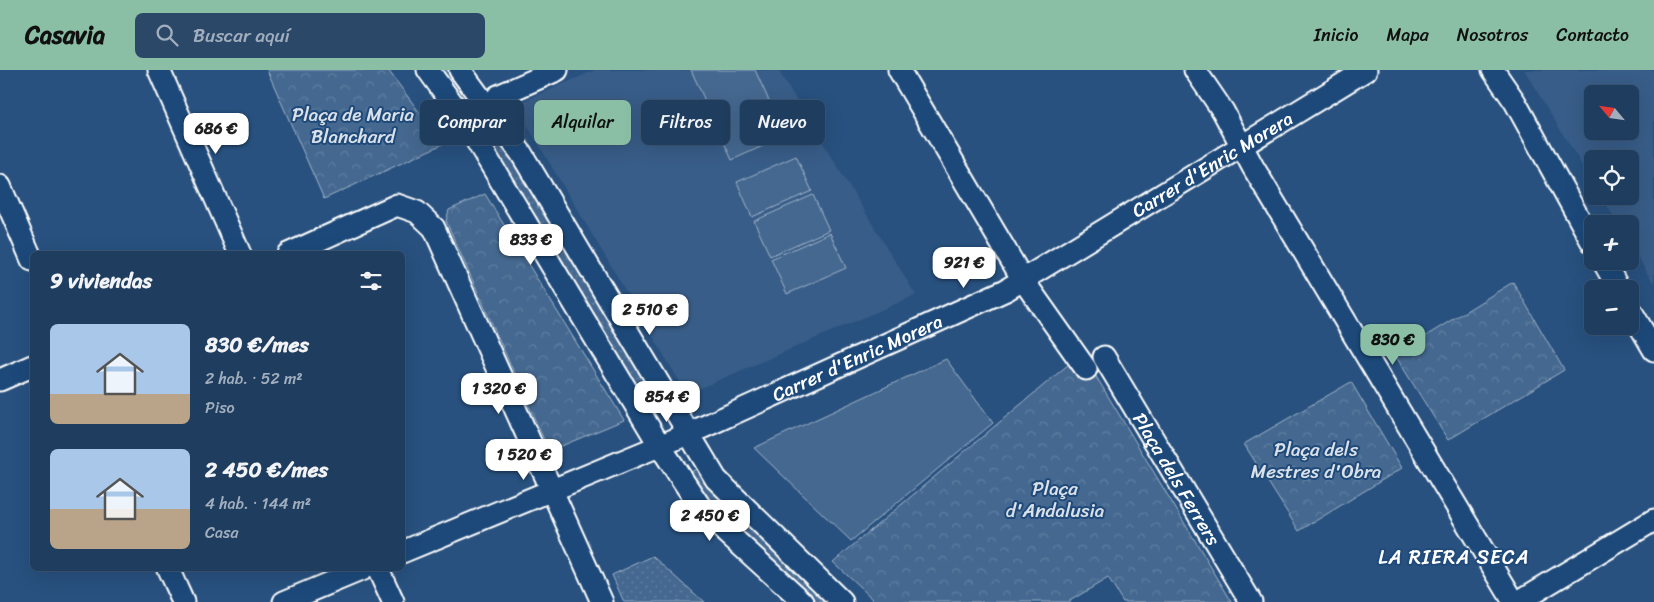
<!DOCTYPE html>
<html lang="es">
<head>
<meta charset="utf-8">
<style>
	:root { --surface:#1e3d5f; --page:#2b4868; --text:#f1f3f6; --muted:#a1aebd; --line:#3c5674; --accent:#8abfa5 }
	body { margin:0; font-family:Sriracha,sans-serif; background:var(--page); color:var(--text); height:100vh; display:flex; flex-direction:column; font-size:19px; white-space:nowrap }
	* { box-sizing:border-box; margin:0 }
	p { font-size:16px; color:var(--muted) }
	.icon { flex:none; width:28px; height:28px; fill:none; stroke:currentColor; stroke-width:2; stroke-linecap:round; stroke-linejoin:round }
	.map { position:relative; flex:1; overflow:hidden }
	.side { position:absolute; left:30px; top:181px; width:375px; height:320px; display:flex; flex-direction:column; background:var(--surface); border-radius:8px; box-shadow:0 5px 20px #0002,0 0 0 1px var(--line) }
	.side>* { flex:none }
	.banner { position:absolute; left:420px; top:30px; width:475px; height:45px; display:flex; gap:10px }
	.needle { width:32px; rotate:299deg }
	.controls { position:absolute; left:1584px; top:15px; display:grid; gap:10px }
	.controls a { display:grid; place-items:center; width:55px; height:55px; border-radius:8px; background:var(--surface); box-shadow:0 5px 20px #0002,0 0 0 1px var(--line); font-size:25px }
	.price { position:absolute; translate:-50% -42px; padding:0 11px; border-radius:10px; background:#fff; color:#222; font-size:16px; line-height:32px; filter:drop-shadow(0 1px 2px #0008) }
	.price::after { content:''; position:absolute; left:50%; top:30px; width:15px; height:11px; margin-left:-8px; background:inherit; clip-path:polygon(0 0,100% 0,50% 100%) }
	.price.on { background:var(--accent); color:#111 }
	ul { padding:0; list-style:none }
	li { display:flex; align-items:center; gap:15px; height:125px; padding:0 20px }
	li span { display:grid; place-items:center; flex:none; width:140px; height:100px; border-radius:8px; color:#555 }
	li>.icon { margin-inline-start:auto }
	span .icon { width:60px; height:60px; fill:#fffc; stroke-width:1 }
	li b { font-size:21px }
	h2 { display:flex; justify-content:space-between; align-items:center; height:60px; padding:0 20px; font-size:21px }
	.tag { padding:0 18px; border-radius:8px; background:var(--surface); box-shadow:0 5px 20px #0002,0 0 0 1px var(--line); font-size:18px; line-height:45px }
	.tag.on { background:var(--accent); color:#111 }
	header { display:flex; align-items:center; gap:30px; box-sizing:border-box; height:70px; padding:0 25px; background:var(--accent); color:#111 }
	header strong { font-size:24px }
	nav { display:flex; gap:28px; margin-inline-start:auto; font-size:18px }
	.search { width:350px; height:45px; background:var(--page); display:flex; align-items:center; gap:12px; box-sizing:border-box; padding:0 18px; border-radius:8px; color:var(--muted); font-size:19px }
	.map>svg:first-child { display:block }
	.built { fill:#375d88; fill-rule:evenodd }
	.grass { fill:url(#grass-dots); stroke:#a2b4c8 }
	.forest { fill:url(#forest-crowns); stroke:#a2b4c8 }
	.garden { fill:#446890; stroke:#a2b4c8 }
	.lines { fill:none; stroke-linecap:round; stroke-linejoin:round }
	.minor-casing { stroke:#fff; stroke-width:25 }
	.minor { stroke:#1f4a7a; stroke-width:21 }
	.labels { text-anchor:middle; dominant-baseline:central; stroke-width:4; stroke-linejoin:round; paint-order:stroke }
	.park-label { font-size:19px; fill:#dae1e9; stroke:#1f4a7a }
	.street-label { font-size:19px; fill:#fff; stroke:#1f4a7a }
	.neighbourhood-label { font-size:20px; letter-spacing:1px; fill:#fff; stroke:#1f4a7a }
</style>
</head>
<body>
<header>
<strong>Casavia</strong>
<div class="search"><svg class="icon" aria-label="search" viewBox="0 0 24 24"><circle cx="10" cy="10" r="6"/><path d="M15 15l6 6"/></svg>Buscar aquí</div>
<nav><a>Inicio</a><a>Mapa</a><a>Nosotros</a><a>Contacto</a></nav>
</header>
<div class="map">
<svg width="1654" height="532" viewBox="0 0 1654 532">
	<defs>
		<pattern id="grass-dots" width="8" height="8" patternUnits="userSpaceOnUse" patternTransform="scale(1.25)"><rect width="8" height="8" fill="#446890"/><path d="M2 2h.1M6 6h.1" fill="none" stroke="#607fa1" stroke-width="1.8" stroke-linecap="round"/></pattern>
		<pattern id="forest-crowns" width="20" height="18" patternUnits="userSpaceOnUse" patternTransform="scale(1.25)"><rect width="20" height="18" fill="#446890"/><path d="M2 6a3 3 0 1 1 6 0M12 15a3 3 0 1 1 6 0" fill="none" stroke="#607fa1"/></pattern>
	</defs>
	<rect width="100%" height="100%" fill="#28517f"/>
	<filter id="ink" filterUnits="userSpaceOnUse"><feTurbulence type="fractalNoise" baseFrequency=".02" numOctaves="2"/><feDisplacementMap in="SourceGraphic" scale="10" xChannelSelector="R" yChannelSelector="G"/><feConvolveMatrix kernelMatrix="1 2 1 2 8 2 1 2 1" color-interpolation-filters="sRGB"/></filter>
	<g filter="url(#ink)">
		<g class="built">
			<path d="M595 0H778L916 225 687 324 515 35Z"/>
			<path d="M1524 0H1654V214L1630 174V154H1618L1601 126H1630V89H1592V112ZM1592 24H1630V61H1592Z"/>
		</g>
		<g class="grass">
			<path d="M434 0H454L473 30 462 39Z"/>
			<path d="M491 52 649 312 636 320 478 59Z"/>
			<path d="M700 397 838 532H811L723 453 685 405Z"/>
			<path d="M653 486 704 532H624L612 505Z"/>
		</g>
		<g class="forest">
			<path d="M267 0H388L443 74 324 129Z"/>
			<path d="M485 124 624 350 549 381 446 151 449 140Z"/>
			<path d="M1513 212 1564 300 1448 370 1395 285Z"/>
			<path d="M1082 283 1232 532H1123L1108 508 1068 532H876L833 492Z"/>
			<path d="M1351 312 1402 398 1299 461 1244 374Z"/>
		</g>
		<g class="garden">
			<path d="M691 0H755L785 66 732 90Z"/>
			<path d="M796 86 812 121 752 147 737 112Z"/>
			<path d="M813 125 829 160 770 186 754 151Z"/>
			<path d="M830 163 846 198 787 224 771 189Z"/>
			<path d="M946 289 993 353 851 471 754 378Z"/>
		</g>
		<g class="lines">
			<defs>
				<g id="minor">
					<path d="M159 0 240 184"/>
					<path d="M428 0 463 48 660 376 703 441 803 532"/>
					<path d="M460 0 521 83 716 409 842 532"/>
					<path d="M899 0 1023 210 1086 299"/>
					<path d="M1195 0 1223 41 1253 97 1514 532"/>
					<path d="M1493 0 1515 32 1592 172"/>
					<path d="M498 26 557 0"/>
					<path d="M0 116 32 190"/>
					<path d="M288 184 397 135 417 142 434 158 602 532"/>
					<path d="M1603 191 1619 219"/>
					<path d="M1630 239 1654 280"/>
					<path id="s1" d="M1104 287 1251 532"/>
					<path d="M0 310 32 296"/>
					<path id="s2" d="M402 482 688 364 1006 220 1366 0"/>
					<path d="M168 499 183 532"/>
					<path d="M378 499 393 532"/>
					<path d="M284 532 363 499"/>
					<path d="M1518 532 1654 450"/>
				</g>
			</defs>
			<use href="#minor" class="minor-casing"/>
			<use href="#minor" class="minor"/>
		</g>
	</g>
	<g class="labels">
		<g class="park-label">
			<text x="353" y="44">Plaça de Maria<tspan x="353" dy="22">Blanchard</tspan></text>
			<text x="1316" y="379">Plaça dels<tspan x="1316" dy="22">Mestres d'Obra</tspan></text>
			<text x="1055" y="418">Plaça<tspan x="1055" dy="22">d'Andalusia</tspan></text>
		</g>
		<g class="street-label">
			<text stroke="none"><textPath href="#s2" startOffset="900">Carrer d'Enric Morera</textPath></text>
			<text stroke="none"><textPath href="#s2" startOffset="495">Carrer d'Enric Morera</textPath></text>
			<text stroke="none"><textPath href="#s1" startOffset="142">Plaça dels Ferrers</textPath></text>
		</g>
		<g class="neighbourhood-label">
			<text x="1454" y="487">LA RIERA SECA</text>
		</g>
	</g>
</svg>
<div class="controls">
<a><svg class="needle" viewBox="-14 -14 28 28"><path d="M0-13l5 13h-10z" fill="#e53935"/><path d="M0 13l5-13h-10z" fill="#a1aebd"/></svg></a>
<a><svg class="icon" aria-label="locate" viewBox="0 0 24 24"><circle cx="12" cy="12" r="6"/><path d="M12 2v4M12 18v4M2 12h4M18 12h4"/></svg></a>
<a>+</a>
<a>−</a>
</div>
<b class="price" style="left:216px;top:85px">686 €</b>
<b class="price" style="left:531px;top:196px">833 €</b>
<b class="price" style="left:964px;top:219px">921 €</b>
<b class="price" style="left:650px;top:266px">2 510 €</b>
<b class="price on" style="left:1393px;top:296px">830 €</b>
<b class="price" style="left:499px;top:345px">1 320 €</b>
<b class="price" style="left:667px;top:353px">854 €</b>
<b class="price" style="left:524px;top:411px">1 520 €</b>
<b class="price" style="left:710px;top:472px">2 450 €</b>
<div class="banner">
<a class="tag">Comprar</a>
<a class="tag on">Alquilar</a>
<a class="tag">Filtros</a>
<a class="tag">Nuevo</a>
</div>
<section class="side">
<h2>9 viviendas<svg class="icon" aria-label="filters" viewBox="0 0 24 24"><path d="M4 7h16M4 17h16"/><circle cx="9" cy="7" r="2"/><circle cx="15" cy="17" r="2"/></svg></h2>
<ul>
<li><span style="background:linear-gradient(#a9c7e8 70%,#b9a48a 0)"><svg class="icon" aria-label="home" viewBox="0 0 24 24"><path d="M3 11l9-7 9 7M6 9v11h12V9"/></svg></span><div><b>830 €/mes</b><p>2 hab. · 52 m²</p><p>Piso</p></div></li>
<li><span style="background:linear-gradient(#a9c7e8 60%,#b9a48a 0)"><svg class="icon" aria-label="home" viewBox="0 0 24 24"><path d="M3 11l9-7 9 7M6 9v11h12V9"/></svg></span><div><b>2 450 €/mes</b><p>4 hab. · 144 m²</p><p>Casa</p></div></li>
</ul>
</section>
</div>
</body>
</html>
